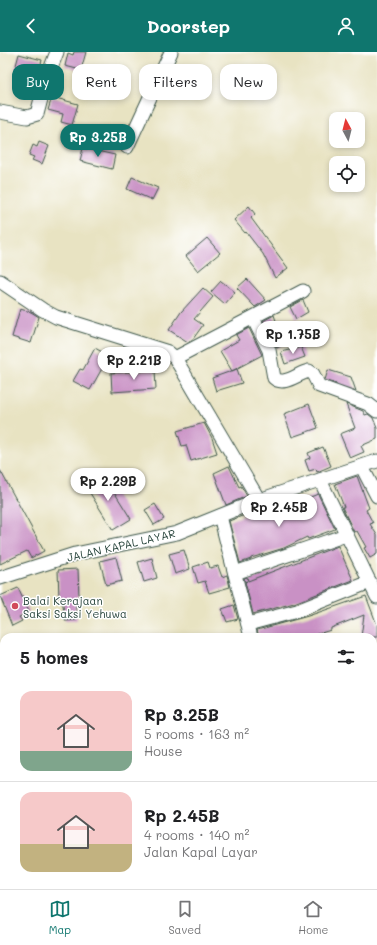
<!DOCTYPE html>
<html lang="en">
<head>
<meta charset="utf-8">
<style>
	:root { --surface:#fff; --page:#f2f2f2; --text:#202124; --muted:#757577; --line:#e0e0e0; --accent:#0f766e }
	body { margin:0; font-family:Mali,sans-serif; background:var(--page); color:var(--text); height:100vh; display:flex; flex-direction:column; font-size:15px; white-space:nowrap }
	* { box-sizing:border-box; margin:0 }
	p { font-size:13px; color:var(--muted) }
	.icon { flex:none; width:22px; height:22px; fill:none; stroke:currentColor; stroke-width:2; stroke-linecap:round; stroke-linejoin:round }
	.map { position:relative; flex:1; overflow:hidden }
	.drawer { position:absolute; left:0px; top:581px; width:377px; height:256px; display:flex; flex-direction:column; background:var(--surface); border-radius:12px 12px 0 0; box-shadow:0 2px 6px #0003 }
	.drawer>* { flex:none }
	.top-card { position:absolute; left:12px; top:12px; width:353px; height:36px; display:flex; gap:8px }
	.needle { width:26px; rotate:353deg }
	.controls { position:absolute; left:329px; top:60px; display:grid; gap:8px }
	.controls a { display:grid; place-items:center; width:36px; height:36px; border-radius:8px; background:var(--surface); box-shadow:0 2px 6px #0003; font-size:20px }
	.price { position:absolute; translate:-50% -34px; padding:0 9px; border-radius:14px; background:#fff; color:#222; font-size:13px; line-height:26px; filter:drop-shadow(0 1px 2px #0008) }
	.price::after { content:''; position:absolute; left:50%; top:24px; width:12px; height:9px; margin-left:-6px; background:inherit; clip-path:polygon(0 0,100% 0,50% 100%) }
	.price.on { background:var(--accent); color:#fff }
	ul { padding:0; list-style:none }
	li { display:flex; align-items:center; gap:12px; height:100px; padding:0 20px }
	li+li { border-top:1px solid var(--line) }
	li span { display:grid; place-items:center; flex:none; width:112px; height:80px; border-radius:12px; color:#555 }
	li>.icon { margin-inline-start:auto }
	span .icon { width:48px; height:48px; fill:#fffc; stroke-width:1 }
	li b { font-size:17px }
	h2 { display:flex; justify-content:space-between; align-items:center; height:48px; padding:0 20px; font-size:17px }
	.tag { padding:0 14px; border-radius:12px; background:var(--surface); box-shadow:0 2px 6px #0003; font-size:14px; line-height:36px }
	.tag.on { background:var(--accent); color:#fff }
	header { display:flex; justify-content:space-between; align-items:center; height:52px; padding:0 20px; background:var(--accent); color:#fff; font-size:18px; font-weight:800 }
	.tab-bar { display:flex; justify-content:space-around; align-items:center; height:56px; border-top:1px solid var(--line); background:var(--surface); font-size:11px; color:var(--muted) }
	.tab-bar a { display:grid; justify-items:center; gap:2px }
	.tab-bar .on { color:var(--accent) }
	.map>svg:first-child { display:block }
	.green { fill:#aabd61; stroke:#647d4a }
	.building { fill:#c991c5 }
	.lines { fill:none; stroke-linecap:round; stroke-linejoin:round }
	.street-casing { stroke:#3d5649; stroke-width:15 }
	.street { stroke:#fff; stroke-width:13 }
	.poi-dot { fill:#d1495b; stroke:#fff; stroke-width:1.5 }
	.labels { text-anchor:middle; dominant-baseline:central; stroke-width:3; stroke-linejoin:round; paint-order:stroke }
	.street-label { font-size:11px; fill:#1f3d34; stroke:#fff }
	.poi-label { font-size:11px; fill:#1f3d34; stroke:#fff; text-anchor:start }
</style>
</head>
<body>
<header><svg class="icon" aria-label="back" viewBox="0 0 24 24"><path d="M15 5l-7 7 7 7"/></svg>Doorstep<svg class="icon" aria-label="person" viewBox="0 0 24 24"><circle cx="12" cy="8" r="4"/><path d="M4 21q1-7 8-7t8 7"/></svg></header>
<div class="map">
<svg width="377" height="837" viewBox="0 0 377 837">
	<rect width="100%" height="100%" fill="#fff"/>
	<filter id="ink" filterUnits="userSpaceOnUse"><feTurbulence type="fractalNoise" baseFrequency=".025" numOctaves="2"/><feDisplacementMap in="SourceGraphic" scale="8" xChannelSelector="R" yChannelSelector="G"/><feConvolveMatrix kernelMatrix="1 2 1 2 8 2 1 2 1" color-interpolation-filters="sRGB"/></filter>
	<filter id="wash" filterUnits="userSpaceOnUse"><feTurbulence type="fractalNoise" baseFrequency=".012" numOctaves="4" result="noise"/><feDisplacementMap in="SourceGraphic" scale="16" xChannelSelector="R" yChannelSelector="G"/><feGaussianBlur stdDeviation="0.9" result="paint"/><feColorMatrix in="noise" values="0 0 0 0 0 0 0 0 0 0 0 0 0 0 0 0 0 1.4 0 .05"/><feComposite in="paint" operator="in"/></filter>
	<g filter="url(#wash)">
		<rect width="100%" height="100%" fill="#e8e3c2"/>
		<path class="green" d="M373 595H377V837H0V621L4 620V833H373Z"/>
		<g id="blocks">
			<g class="building">
				<path d="M74 0H86L81 18 65 14 68 1 73 3Z"/>
				<path d="M19 2 42 8 38 23 15 17Z"/>
				<path d="M52 45 78 52 72 73 61 70 63 62 48 58Z"/>
				<path d="M39 90 49 94 42 112 32 108 34 105 29 103 33 93 37 95Z"/>
				<path d="M83 96 115 103 112 117 80 109Z"/>
				<path d="M132 125 158 136 152 148 127 137Z"/>
				<path d="M249 154 255 162 251 166 288 216 275 226 263 202 246 180 245 181 234 168Z"/>
				<path d="M207 186 220 201 198 219 186 204Z"/>
				<path d="M247 227 266 248 255 255 237 236Z"/>
				<path d="M221 229 235 240 225 252 211 240Z"/>
				<path d="M203 236 213 245 194 267 203 273 193 287 188 290 169 278 181 260Z"/>
				<path d="M303 248 308 260 296 267 290 255Z"/>
				<path d="M20 257 31 260 39 265 31 291 12 285Z"/>
				<path d="M274 263 284 292 277 296 263 269Z"/>
				<path d="M249 276 262 303 232 319 220 299 239 288 236 283Z"/>
				<path d="M301 295 305 305 285 312 281 300Z"/>
				<path d="M95 296 109 304 90 338 73 329 80 317 83 318Z"/>
				<path d="M237 317 242 331 216 339 212 326Z"/>
				<path d="M155 318 156 337 112 340 111 321Z"/>
				<path d="M328 318 351 325 356 339 325 328Z"/>
				<path d="M309 352 318 376 292 385 284 362Z"/>
				<path d="M346 352 363 359 365 363 368 362 373 366 377 376V387L361 394 364 400 350 406 340 382 355 376Z"/>
				<path d="M204 371 212 386 217 401 191 409 186 393 182 394 177 379Z"/>
				<path d="M323 395 331 414 317 420 316 417 309 419 305 408 310 406 308 401Z"/>
				<path d="M229 414 239 435 241 434 247 444 226 453 214 421Z"/>
				<path d="M0 418 44 499 31 506 27 499 0 512Z"/>
				<path d="M103 422 131 467 113 478 85 433Z"/>
				<path d="M357 424 369 456 366 458 373 471 370 472 377 483V502L370 506 364 496 366 495 357 479 354 480 342 455H344L335 432Z"/>
				<path d="M318 442 335 477 308 487 307 485 284 496 251 506V507L240 511 229 469 263 456 265 463Z"/>
				<path d="M155 452 164 467 154 473 145 458Z"/>
				<path d="M338 494 353 528 294 551 253 562 245 530 247 529 245 530 244 526 247 525 248 529Z"/>
				<path d="M184 498 190 517 175 522 169 502Z"/>
				<path d="M116 505 122 529 106 533 100 509Z"/>
				<path d="M152 506 157 526 144 530 138 510Z"/>
				<path d="M208 510 210 516 218 514 222 525 227 523 230 535 209 541 205 529 198 531 193 515Z"/>
				<path d="M78 517 79 545 75 546 77 568 65 569 62 546H59L58 518Z"/>
				<path d="M18 536 29 560 19 565 22 569 12 574 0 544Z"/>
				<path d="M366 544 377 573V585H361L364 563 331 576V578L307 585H259L257 578 308 564Z"/>
				<path d="M234 553 238 567 227 570 222 557Z"/>
			</g>
		</g>
	</g>
	<g filter="url(#ink)">
		<use href="#blocks" fill-opacity="0" stroke="#3d5649" stroke-width="1"/>
		<g class="lines">
			<defs>
				<g id="street">
					<path d="M0 60 27 65 37 62 46 28 57 0"/>
					<path d="M127 95 171 0"/>
					<path d="M0 229 43 258 56 265 168 300 175 306 259 448"/>
					<path d="M253 266 269 298 274 326C284 335 298 321 309 319L313 322 319 334 368 352 377 359"/>
					<path d="M175 306 303 239"/>
					<path d="M362 415 377 444"/>
					<path d="M320 428 377 545"/>
					<path d="M220 464 251 585"/>
					<path d="M235 521 346 483"/>
					<path d="M0 526 75 502 177 481 259 448 377 409"/>
					<path d="M248 572 297 559 370 530"/>
				</g>
			</defs>
			<use href="#street" class="street-casing"/>
			<use href="#street" class="street"/>
		</g>
	</g>
	<circle class="poi-dot" cx="15" cy="554" r="4"/>
	<g class="labels">
		<g class="street-label">
			<text transform="translate(121 493) rotate(-13)">JALAN KAPAL LAYAR</text>
		</g>
		<g class="poi-label">
			<text x="23" y="548">Balai Kerajaan<tspan x="23" dy="13">Saksi Saksi Yehuwa</tspan></text>
		</g>
	</g>
</svg>
<div class="controls">
<a><svg class="needle" viewBox="-14 -14 28 28"><path d="M0-13l5 13h-10z" fill="#e53935"/><path d="M0 13l5-13h-10z" fill="#757577"/></svg></a>
<a><svg class="icon" aria-label="locate" viewBox="0 0 24 24"><circle cx="12" cy="12" r="6"/><path d="M12 2v4M12 18v4M2 12h4M18 12h4"/></svg></a>
</div>
<b class="price on" style="left:98px;top:106px">Rp 3.25B</b>
<b class="price" style="left:293px;top:303px">Rp 1.75B</b>
<b class="price" style="left:134px;top:329px">Rp 2.21B</b>
<b class="price" style="left:108px;top:450px">Rp 2.29B</b>
<b class="price" style="left:279px;top:476px">Rp 2.45B</b>
<div class="top-card">
<a class="tag on">Buy</a>
<a class="tag">Rent</a>
<a class="tag">Filters</a>
<a class="tag">New</a>
</div>
<section class="drawer">
<h2>5 homes<svg class="icon" aria-label="filters" viewBox="0 0 24 24"><path d="M4 7h16M4 17h16"/><circle cx="9" cy="7" r="2"/><circle cx="15" cy="17" r="2"/></svg></h2>
<ul>
<li><span style="background:linear-gradient(#f6c9c9 75%,#7fa58c 0)"><svg class="icon" aria-label="home" viewBox="0 0 24 24"><path d="M3 11l9-7 9 7M6 9v11h12V9"/></svg></span><div><b>Rp 3.25B</b><p>5 rooms · 163 m²</p><p>House</p></div></li>
<li><span style="background:linear-gradient(#f6c9c9 65%,#c2b280 0)"><svg class="icon" aria-label="home" viewBox="0 0 24 24"><path d="M3 11l9-7 9 7M6 9v11h12V9"/></svg></span><div><b>Rp 2.45B</b><p>4 rooms · 140 m²</p><p>Jalan Kapal Layar</p></div></li>
</ul>
</section>
</div>
<nav class="tab-bar">
<a class="on"><svg class="icon" aria-label="map" viewBox="0 0 24 24"><path d="M3 6l6-2 6 2 6-2v14l-6 2-6-2-6 2zM9 4v14M15 6v14"/></svg>Map</a>
<a><svg class="icon" aria-label="saved" viewBox="0 0 24 24"><path d="M7 4h10v16l-5-4-5 4z"/></svg>Saved</a>
<a><svg class="icon" aria-label="home" viewBox="0 0 24 24"><path d="M3 11l9-7 9 7M6 9v11h12V9"/></svg>Home</a>
</nav>
</body>
</html>
